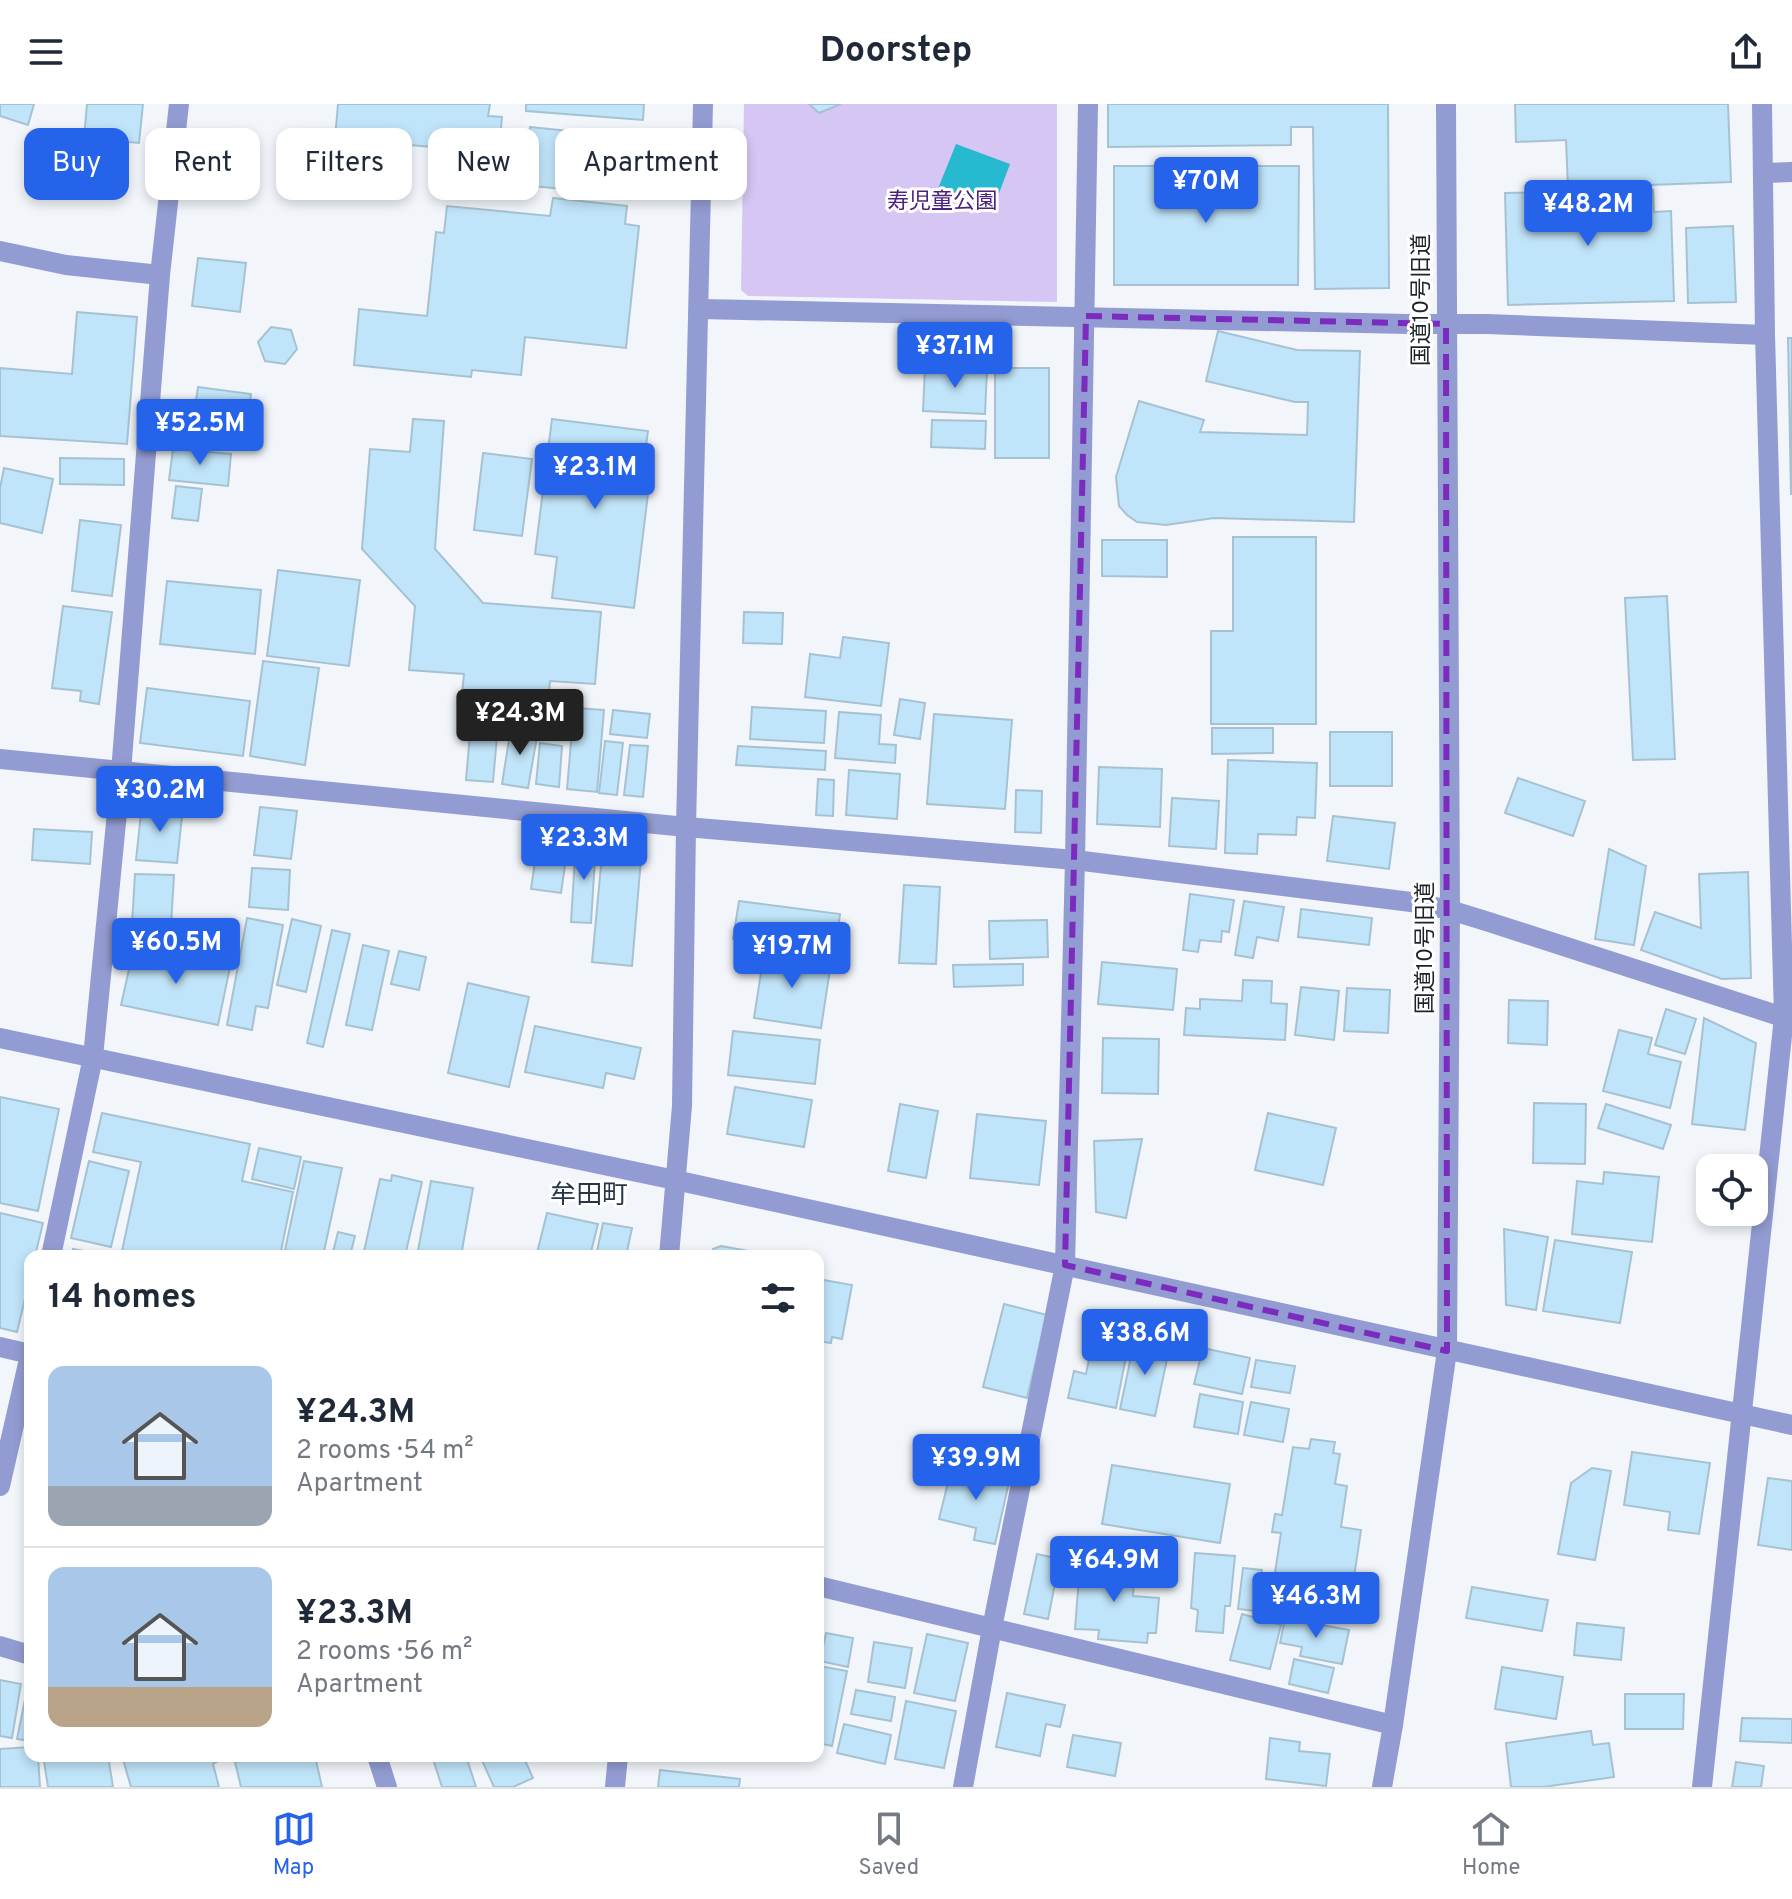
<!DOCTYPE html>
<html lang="en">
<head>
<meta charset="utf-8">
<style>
	:root { --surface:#fff; --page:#f2f2f3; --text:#1f2937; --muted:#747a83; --line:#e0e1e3; --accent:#2563eb }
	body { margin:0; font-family:Overpass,"Noto Sans JP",sans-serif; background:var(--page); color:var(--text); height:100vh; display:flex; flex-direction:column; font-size:30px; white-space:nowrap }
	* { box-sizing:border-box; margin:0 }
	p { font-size:26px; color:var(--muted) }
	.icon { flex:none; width:44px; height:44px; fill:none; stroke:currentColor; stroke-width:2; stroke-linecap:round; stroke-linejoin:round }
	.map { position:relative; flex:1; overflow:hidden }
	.sheet { position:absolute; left:24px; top:1146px; width:800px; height:512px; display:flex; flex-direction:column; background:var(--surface); border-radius:16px; box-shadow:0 4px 12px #0003 }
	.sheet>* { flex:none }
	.guide { position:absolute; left:24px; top:24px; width:800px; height:72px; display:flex; gap:16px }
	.buttons { position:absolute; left:1696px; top:1050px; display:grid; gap:16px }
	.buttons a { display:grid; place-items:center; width:72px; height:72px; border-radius:16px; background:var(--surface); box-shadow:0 4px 12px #0003; font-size:40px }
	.price { position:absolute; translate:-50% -68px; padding:0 18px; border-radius:8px; background:var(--accent); color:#fff; font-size:26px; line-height:52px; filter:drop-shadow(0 2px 4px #0008) }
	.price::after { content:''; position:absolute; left:50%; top:48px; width:24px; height:18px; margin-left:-12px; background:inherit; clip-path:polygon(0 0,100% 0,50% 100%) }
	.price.active { background:#222; color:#fff }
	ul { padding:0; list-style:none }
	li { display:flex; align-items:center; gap:24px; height:200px; padding:0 24px }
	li+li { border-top:2px solid var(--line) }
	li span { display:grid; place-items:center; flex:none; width:224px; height:160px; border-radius:16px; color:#555 }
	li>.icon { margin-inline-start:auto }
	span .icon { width:96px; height:96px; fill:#fffc; stroke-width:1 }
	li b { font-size:34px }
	h2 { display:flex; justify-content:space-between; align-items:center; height:96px; padding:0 24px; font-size:34px }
	.chip { padding:0 28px; border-radius:16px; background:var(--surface); box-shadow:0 4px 12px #0003; font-size:28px; line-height:72px }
	.chip.active { background:var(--accent); color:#fff }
	header { display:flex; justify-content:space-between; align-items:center; height:104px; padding:0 24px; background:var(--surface); font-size:36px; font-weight:700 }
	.dock { display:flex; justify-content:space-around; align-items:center; height:112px; border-top:2px solid var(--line); background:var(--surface); font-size:22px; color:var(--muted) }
	.dock a { display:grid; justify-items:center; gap:4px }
	.dock .active { color:var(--accent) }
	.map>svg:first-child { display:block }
	.green { fill:#d5c6f4 }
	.water { fill:#26b9cf }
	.building { fill:#c0e4f9; stroke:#a6c2d2; stroke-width:2 }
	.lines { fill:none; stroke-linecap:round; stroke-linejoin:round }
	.minor { stroke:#939cd2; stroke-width:20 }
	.tertiary { stroke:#939cd2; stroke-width:20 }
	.marked { fill:none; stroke:#7b2cbf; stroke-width:6; stroke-dasharray:16 10; stroke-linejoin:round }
	.labels { text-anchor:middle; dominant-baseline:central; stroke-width:6; stroke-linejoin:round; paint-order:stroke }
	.park-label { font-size:22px; fill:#4c2280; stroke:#fff }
	.street-label { font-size:22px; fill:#1b222a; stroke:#fff }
	.quarter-label { font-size:26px; fill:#273648; stroke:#fff }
</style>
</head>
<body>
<header><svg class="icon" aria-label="menu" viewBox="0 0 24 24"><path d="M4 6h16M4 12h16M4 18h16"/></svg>Doorstep<svg class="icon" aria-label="share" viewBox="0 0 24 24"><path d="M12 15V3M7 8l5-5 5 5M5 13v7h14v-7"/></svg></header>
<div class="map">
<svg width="1792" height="1683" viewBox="0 0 1792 1683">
	<rect width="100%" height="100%" fill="#f2f6fa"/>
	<path class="green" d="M744 0H1057V198L748 192 741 186Z"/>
	<path class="water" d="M956 40 1010 60 992 108 937 87Z"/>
	<g class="building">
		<path d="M0 0H34L28 21 0 12Z"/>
		<path d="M87 0H143L139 39 84 34Z"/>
		<path d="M338 0H490L488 12 502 13 500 36 486 35 485 48 335 34Z"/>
		<path d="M526 0H644L643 16 526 7Z"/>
		<path d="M809 0H841L819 9Z"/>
		<path d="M1108 0H1388L1389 184 1315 185 1313 23H1291V41L1108 43Z"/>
		<path d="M1515 0H1728L1731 78 1568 84 1566 36 1516 38Z"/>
		<path d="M530 23 588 29 582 87 523 81Z"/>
		<path d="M596 32 618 34 612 91 589 89Z"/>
		<path d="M624 53 646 54 645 83 623 82Z"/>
		<path d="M1114 62H1299L1298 181H1114Z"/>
		<path d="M1653 86 1654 108 1671 107 1674 197 1508 201 1505 89Z"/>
		<path d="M553 94 627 102 625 120 639 122 626 244 525 233 521 271 472 266 471 273 354 261 359 205 427 212 436 128 444 129 447 102 550 112Z"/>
		<path d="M1733 122 1736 198 1688 199 1686 124Z"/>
		<path d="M198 154 246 159 240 208 192 202Z"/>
		<path d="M77 208 137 213 127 340 0 332V264L72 270Z"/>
		<path d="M271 223 291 226 297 245 285 260 265 257 258 238Z"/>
		<path d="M1218 227 1297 246 1360 247 1354 418 1214 414 1166 421 1137 418 1127 411 1119 402 1116 373 1139 297 1204 316 1200 328 1307 331 1308 298H1295L1206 277Z"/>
		<path d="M1788 234H1792L1791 391Z"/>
		<path d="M925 263 987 266 985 310 923 307Z"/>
		<rect x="995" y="264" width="54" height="90"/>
		<path d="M198 283 251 290 244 338 191 331Z"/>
		<path d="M413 315 444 317 435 445 483 499 601 508 595 580 550 577 548 598 462 590 464 570 409 566 415 502 362 445 370 345 410 348Z"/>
		<path d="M552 315 648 327 645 349H653L634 504 552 494 557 453 535 450Z"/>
		<path d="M932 316 986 317 985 345 931 343Z"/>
		<path d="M173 345 231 350 228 382 169 376Z"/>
		<path d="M483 349 532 355 522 432 474 426Z"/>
		<path d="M60 354 124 355V381L60 380Z"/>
		<path d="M4 364 53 375 42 429 0 419V384Z"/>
		<path d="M176 382 202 385 198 417 172 414Z"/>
		<path d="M80 416 121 421 112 492 72 487Z"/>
		<path d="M1233 433H1316V620H1211V527H1233Z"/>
		<path d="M1102 436H1167V473L1102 472Z"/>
		<path d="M278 466 360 476 349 562 267 552Z"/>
		<path d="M167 477 261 486 255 550 160 540Z"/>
		<path d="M1667 492 1675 655 1633 656 1625 494Z"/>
		<path d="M63 502 112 508 99 600 80 597 81 587 52 584Z"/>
		<path d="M744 508 783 509 782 540 743 539Z"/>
		<path d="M843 533 889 539 881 602 805 593 810 550 840 554Z"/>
		<path d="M263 557 319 564 305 661 250 652Z"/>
		<path d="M147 584 250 597 243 652 140 639Z"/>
		<path d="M900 595 925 599 920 635 894 631Z"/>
		<path d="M752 603 826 607 824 639 750 635Z"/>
		<path d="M574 604 604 606 597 688 567 685Z"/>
		<path d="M613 606 650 610 647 634 610 630Z"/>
		<path d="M839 608 881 611 879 640 896 641 895 659 835 654Z"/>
		<path d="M934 610 1012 616 1005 705 927 700Z"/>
		<path d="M471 618 498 621 493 678 466 676Z"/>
		<path d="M511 623 538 627 528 684 502 680Z"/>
		<path d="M1212 624H1273V649L1212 650Z"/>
		<rect x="1330" y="628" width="62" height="54"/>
		<path d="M605 637 623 639 617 691 599 689Z"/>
		<path d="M540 639 562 642 559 683 536 680Z"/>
		<path d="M630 641 648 642 643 693 624 691Z"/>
		<path d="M738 642 826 647 825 666 736 661Z"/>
		<path d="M1228 656 1317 659 1315 714 1297 713 1296 731 1258 730 1257 750 1225 749Z"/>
		<path d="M1099 663 1162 665 1160 723 1097 720Z"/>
		<path d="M849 666 900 670 897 715 846 711Z"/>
		<path d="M1518 674 1585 697 1573 732 1505 709Z"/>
		<path d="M818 675 834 676 833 712 816 711Z"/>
		<path d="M1016 686 1042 687 1041 729 1015 728Z"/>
		<path d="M1172 694 1219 697 1216 745 1169 742Z"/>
		<path d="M142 700 183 703 177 759 136 756Z"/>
		<path d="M260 703 297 707 291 755 254 751Z"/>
		<path d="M1333 712 1395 719 1389 765 1327 757Z"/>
		<path d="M34 725 92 728 90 760 32 756Z"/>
		<path d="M539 730 569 734 561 789 531 785Z"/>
		<path d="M576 737 596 738 591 819 571 818Z"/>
		<path d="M603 740 642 743 632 862 592 858Z"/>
		<path d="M1609 745 1646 762 1634 841 1595 835Z"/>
		<path d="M252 764 290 766 288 806 249 803Z"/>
		<path d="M1748 768 1751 874 1722 875 1641 846 1655 808 1701 824 1699 770Z"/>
		<path d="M135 770 174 771 171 822 132 820Z"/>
		<path d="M904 781 940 783 936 860 899 859Z"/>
		<path d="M1190 790 1234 796 1229 828 1222 827 1221 838 1200 836 1198 848 1183 846Z"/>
		<path d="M739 797 840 810 835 849 733 835Z"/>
		<path d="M1244 797 1284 803 1278 837 1257 833 1253 854 1235 851Z"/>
		<path d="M1301 805 1372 814 1369 841 1298 833Z"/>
		<path d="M247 814 283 821 268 904 256 902 252 926 227 921Z"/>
		<path d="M292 815 321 822 306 888 277 881Z"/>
		<path d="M1047 816 1048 853 990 855 989 817Z"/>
		<path d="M332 826 350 830 323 943 307 939Z"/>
		<path d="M363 841 389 847 372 926 346 921Z"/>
		<path d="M134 843 230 863 218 921 121 901Z"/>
		<path d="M399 847 426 853 419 886 391 880Z"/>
		<path d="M764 849 831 859 821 924 754 914Z"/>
		<path d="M1102 858 1177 865 1173 906 1098 900Z"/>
		<path d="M1023 860V881L954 883 953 861Z"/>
		<path d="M1243 876 1272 877 1271 899 1287 900 1285 936 1184 931 1186 904 1200 905V895L1242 897Z"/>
		<path d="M468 879 529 893 509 983 448 969Z"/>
		<path d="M1301 883 1339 887 1334 936 1295 931Z"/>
		<path d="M1347 884 1390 886 1388 929 1344 927Z"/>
		<path d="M1509 896 1548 897 1547 941 1508 939Z"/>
		<path d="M1666 905 1696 915 1685 950 1655 941Z"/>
		<path d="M1704 914 1756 939 1745 1026 1692 1020Z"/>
		<path d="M535 922 641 944 634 975 606 969 603 984 525 968Z"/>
		<path d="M1619 926 1652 934 1648 950 1681 958 1670 1004 1603 987Z"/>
		<path d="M733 927 820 936 815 980 728 971Z"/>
		<path d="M1103 934 1159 935 1158 990 1102 989Z"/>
		<path d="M735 983 812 996 804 1043 727 1030Z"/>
		<path d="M0 993 59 1005 38 1107 0 1099Z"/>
		<path d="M1534 999 1586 1000 1585 1060 1533 1059Z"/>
		<path d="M900 1000 938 1007 926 1074 888 1067Z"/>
		<path d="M1606 1000 1671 1021 1663 1045 1598 1024Z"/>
		<path d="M102 1009 250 1040 242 1077 293 1088 280 1152H143L122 1147 141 1058 93 1048Z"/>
		<path d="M1268 1009 1336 1024 1323 1081 1255 1066Z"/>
		<path d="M977 1010 1046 1017 1039 1081 970 1074Z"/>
		<path d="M1142 1035 1126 1114 1096 1108 1094 1037Z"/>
		<path d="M259 1044 301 1053 294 1085 252 1075Z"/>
		<path d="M89 1057 129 1067 111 1143 71 1134Z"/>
		<path d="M304 1057 342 1064 323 1152 285 1146Z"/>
		<path d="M1604 1068 1659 1073 1652 1138 1572 1130 1577 1077 1603 1080Z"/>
		<path d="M392 1071 422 1078 405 1152H363L380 1075 391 1077Z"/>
		<path d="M431 1077 473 1084 461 1152H417Z"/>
		<path d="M0 1109 43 1119 35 1152H30V1174L17 1228 0 1224Z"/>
		<path d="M547 1109 598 1120 590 1152H552L537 1149Z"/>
		<path d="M603 1119 632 1124 626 1152H596Z"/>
		<path d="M1504 1125 1548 1133 1536 1206 1506 1201Z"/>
		<path d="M338 1128 355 1132 350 1152H332Z"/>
		<path d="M1555 1136 1632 1148 1620 1219 1543 1207Z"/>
		<path d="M721 1142 776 1152H712L713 1145Z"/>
		<path d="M73 1145 113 1152H72Z"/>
		<path d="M818 1175 852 1181 842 1235 832 1233 831 1239 818 1237Z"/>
		<path d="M1004 1200 1047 1211 1027 1294 983 1283Z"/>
		<path d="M1095 1226 1130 1232 1116 1304 1068 1294 1074 1267 1086 1270Z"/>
		<path d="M1135 1234 1170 1241 1155 1312 1120 1305Z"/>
		<path d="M1203 1244 1250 1254 1242 1290 1194 1280Z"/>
		<path d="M1256 1256 1295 1262 1290 1289 1251 1283Z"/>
		<path d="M1200 1290 1243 1298 1238 1330 1194 1323Z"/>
		<path d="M1251 1298 1289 1305 1283 1338 1244 1331Z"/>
		<path d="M1311 1335 1335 1338 1333 1349 1340 1350 1335 1380 1347 1382 1341 1423 1361 1426 1353 1480 1333 1476 1330 1491 1273 1482 1281 1429 1272 1428 1275 1410 1282 1411 1293 1343 1309 1345Z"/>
		<path d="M1632 1348 1710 1359 1699 1430 1668 1426 1670 1408 1624 1401Z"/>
		<path d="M1112 1361 1230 1380 1220 1439 1102 1420Z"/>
		<path d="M952 1362 1010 1374 995 1440 974 1436 976 1424 939 1415Z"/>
		<path d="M1592 1364 1611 1367 1595 1456 1558 1450 1571 1379Z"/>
		<path d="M1768 1374 1792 1377V1446L1758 1441Z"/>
		<path d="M1137 1440 1176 1447 1171 1470 1133 1463Z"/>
		<path d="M1195 1449 1235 1452 1230 1502H1225L1223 1529 1196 1527 1198 1506 1191 1504Z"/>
		<path d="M1037 1450 1060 1455 1048 1515 1024 1510Z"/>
		<path d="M1080 1459 1135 1463 1133 1492 1159 1494 1156 1529H1148L1147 1539 1098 1535 1099 1526 1075 1525Z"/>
		<path d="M1243 1464 1262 1466 1259 1489 1306 1494 1304 1513 1238 1505Z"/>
		<path d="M1472 1483 1548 1496 1542 1527 1466 1514Z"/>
		<path d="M1242 1510 1281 1521 1270 1565 1230 1556Z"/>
		<path d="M1285 1514 1349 1526 1342 1560 1300 1552 1302 1543 1280 1539Z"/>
		<path d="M1577 1519 1624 1524 1621 1556 1574 1551Z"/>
		<path d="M826 1529 853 1534 848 1563 820 1557Z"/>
		<path d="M927 1530 968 1539 955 1597 914 1589Z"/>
		<path d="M874 1538 912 1544 905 1584 868 1578Z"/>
		<path d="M1294 1555 1334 1564 1328 1589 1289 1580Z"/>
		<path d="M819 1562 847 1567 832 1642 818 1639Z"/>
		<path d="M1502 1563 1563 1573 1556 1615 1495 1605Z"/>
		<path d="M0 1576 21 1580 12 1634 0 1632Z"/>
		<path d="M28 1581H30V1637L17 1635Z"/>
		<path d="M856 1586 895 1593 891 1617 851 1610Z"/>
		<path d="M1007 1589 1065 1601 1060 1623 1046 1620 1040 1652 996 1643Z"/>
		<path d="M1625 1590H1684L1683 1625H1625Z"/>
		<path d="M906 1597 956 1607 944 1664 895 1655Z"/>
		<path d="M1742 1614 1792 1615V1639L1740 1637Z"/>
		<path d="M844 1620 891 1631 885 1660 837 1649Z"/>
		<path d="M1591 1627 1593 1641 1609 1639 1614 1673 1543 1683H1511L1506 1639Z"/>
		<path d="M1073 1631 1121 1639 1115 1672 1067 1663Z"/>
		<path d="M1270 1634 1300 1638 1299 1647 1330 1650 1326 1682 1266 1675Z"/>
		<path d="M30 1643V1652H38L40 1683H0V1645Z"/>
		<path d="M72 1652H108L113 1683H48L44 1657Z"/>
		<path d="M122 1652H227L213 1660 219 1683H131Z"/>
		<path d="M259 1652H315L322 1683H241L235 1658Z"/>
		<path d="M432 1652H466L476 1683H442Z"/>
		<path d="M480 1652H523L533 1674 513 1683H494Z"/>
		<path d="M1736 1658 1764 1662 1761 1683H1732Z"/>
		<path d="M660 1666 740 1675 739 1683H658Z"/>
	</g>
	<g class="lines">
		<g class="minor">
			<path d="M1764 69 1792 68"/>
			<path d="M0 147 66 161 160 171"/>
			<path d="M699 205 1407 220H1487L1765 231"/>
			<path d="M0 655 686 723 1075 756 1411 798 1450 806 1489 818 1792 916"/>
			<path d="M51 1152 93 953 121 668 160 171 179 0"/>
			<path d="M0 1243 30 1250"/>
			<path d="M0 1382 30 1251"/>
			<path d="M818 1482 1393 1621"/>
			<path d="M0 1542 30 1551"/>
			<path d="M377 1652 387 1683"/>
			<path d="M963 1683 992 1524 1065 1161 1075 756 1088 0"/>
			<path d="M1702 1683 1784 913 1765 231 1762 0"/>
		</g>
		<g class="tertiary">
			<path d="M0 934 675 1076 1792 1321"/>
			<path d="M669 1152 682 1002 686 723 703 0"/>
			<path d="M615 1683 618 1652"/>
			<path d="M1382 1683 1393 1621 1447 1247 1450 806 1446 0"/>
		</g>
	</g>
	<path class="marked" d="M1086 212 1446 220 1447 1247 1065 1161Z"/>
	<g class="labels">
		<g class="park-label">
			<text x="942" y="98">寿児童公園</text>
		</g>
		<g class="street-label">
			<text transform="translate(1422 196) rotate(-90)">国道10号旧道</text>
			<text transform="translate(1426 844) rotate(-90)">国道10号旧道</text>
		</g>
		<g class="quarter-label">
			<text x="589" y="1092">牟田町</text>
		</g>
	</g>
</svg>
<div class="buttons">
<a><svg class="icon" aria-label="locate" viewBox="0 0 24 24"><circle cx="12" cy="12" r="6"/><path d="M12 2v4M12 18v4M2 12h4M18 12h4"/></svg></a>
</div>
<b class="price" style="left:1206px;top:121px">¥70M</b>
<b class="price" style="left:1588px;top:144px">¥48.2M</b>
<b class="price" style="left:955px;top:286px">¥37.1M</b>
<b class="price" style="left:200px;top:363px">¥52.5M</b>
<b class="price" style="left:595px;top:407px">¥23.1M</b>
<b class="price active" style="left:520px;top:653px">¥24.3M</b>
<b class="price" style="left:160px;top:730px">¥30.2M</b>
<b class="price" style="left:584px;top:778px">¥23.3M</b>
<b class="price" style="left:176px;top:882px">¥60.5M</b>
<b class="price" style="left:792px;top:886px">¥19.7M</b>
<b class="price" style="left:1145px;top:1273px">¥38.6M</b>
<b class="price" style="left:976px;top:1398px">¥39.9M</b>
<b class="price" style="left:1114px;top:1500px">¥64.9M</b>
<b class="price" style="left:1316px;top:1536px">¥46.3M</b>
<div class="guide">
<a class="chip active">Buy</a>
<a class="chip">Rent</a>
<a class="chip">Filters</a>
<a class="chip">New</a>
<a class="chip">Apartment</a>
</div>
<section class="sheet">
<h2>14 homes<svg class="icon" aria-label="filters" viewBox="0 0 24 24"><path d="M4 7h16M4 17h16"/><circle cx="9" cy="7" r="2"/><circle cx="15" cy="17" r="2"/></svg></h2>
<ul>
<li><span style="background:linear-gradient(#a9c7e8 75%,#9aa5b1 0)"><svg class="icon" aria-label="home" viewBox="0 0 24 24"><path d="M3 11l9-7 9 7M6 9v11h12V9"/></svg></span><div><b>¥24.3M</b><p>2 rooms · 54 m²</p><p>Apartment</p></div></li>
<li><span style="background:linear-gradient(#a9c7e8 75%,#b9a48a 0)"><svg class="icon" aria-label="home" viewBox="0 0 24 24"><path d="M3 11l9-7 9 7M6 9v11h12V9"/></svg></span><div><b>¥23.3M</b><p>2 rooms · 56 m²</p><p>Apartment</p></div></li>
</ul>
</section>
</div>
<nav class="dock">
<a class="active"><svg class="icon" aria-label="map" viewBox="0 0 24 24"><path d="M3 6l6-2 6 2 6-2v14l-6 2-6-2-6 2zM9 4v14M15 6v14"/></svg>Map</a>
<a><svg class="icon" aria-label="saved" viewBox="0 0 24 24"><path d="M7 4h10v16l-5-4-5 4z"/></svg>Saved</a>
<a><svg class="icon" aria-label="home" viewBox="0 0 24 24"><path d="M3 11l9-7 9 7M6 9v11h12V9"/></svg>Home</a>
</nav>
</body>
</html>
